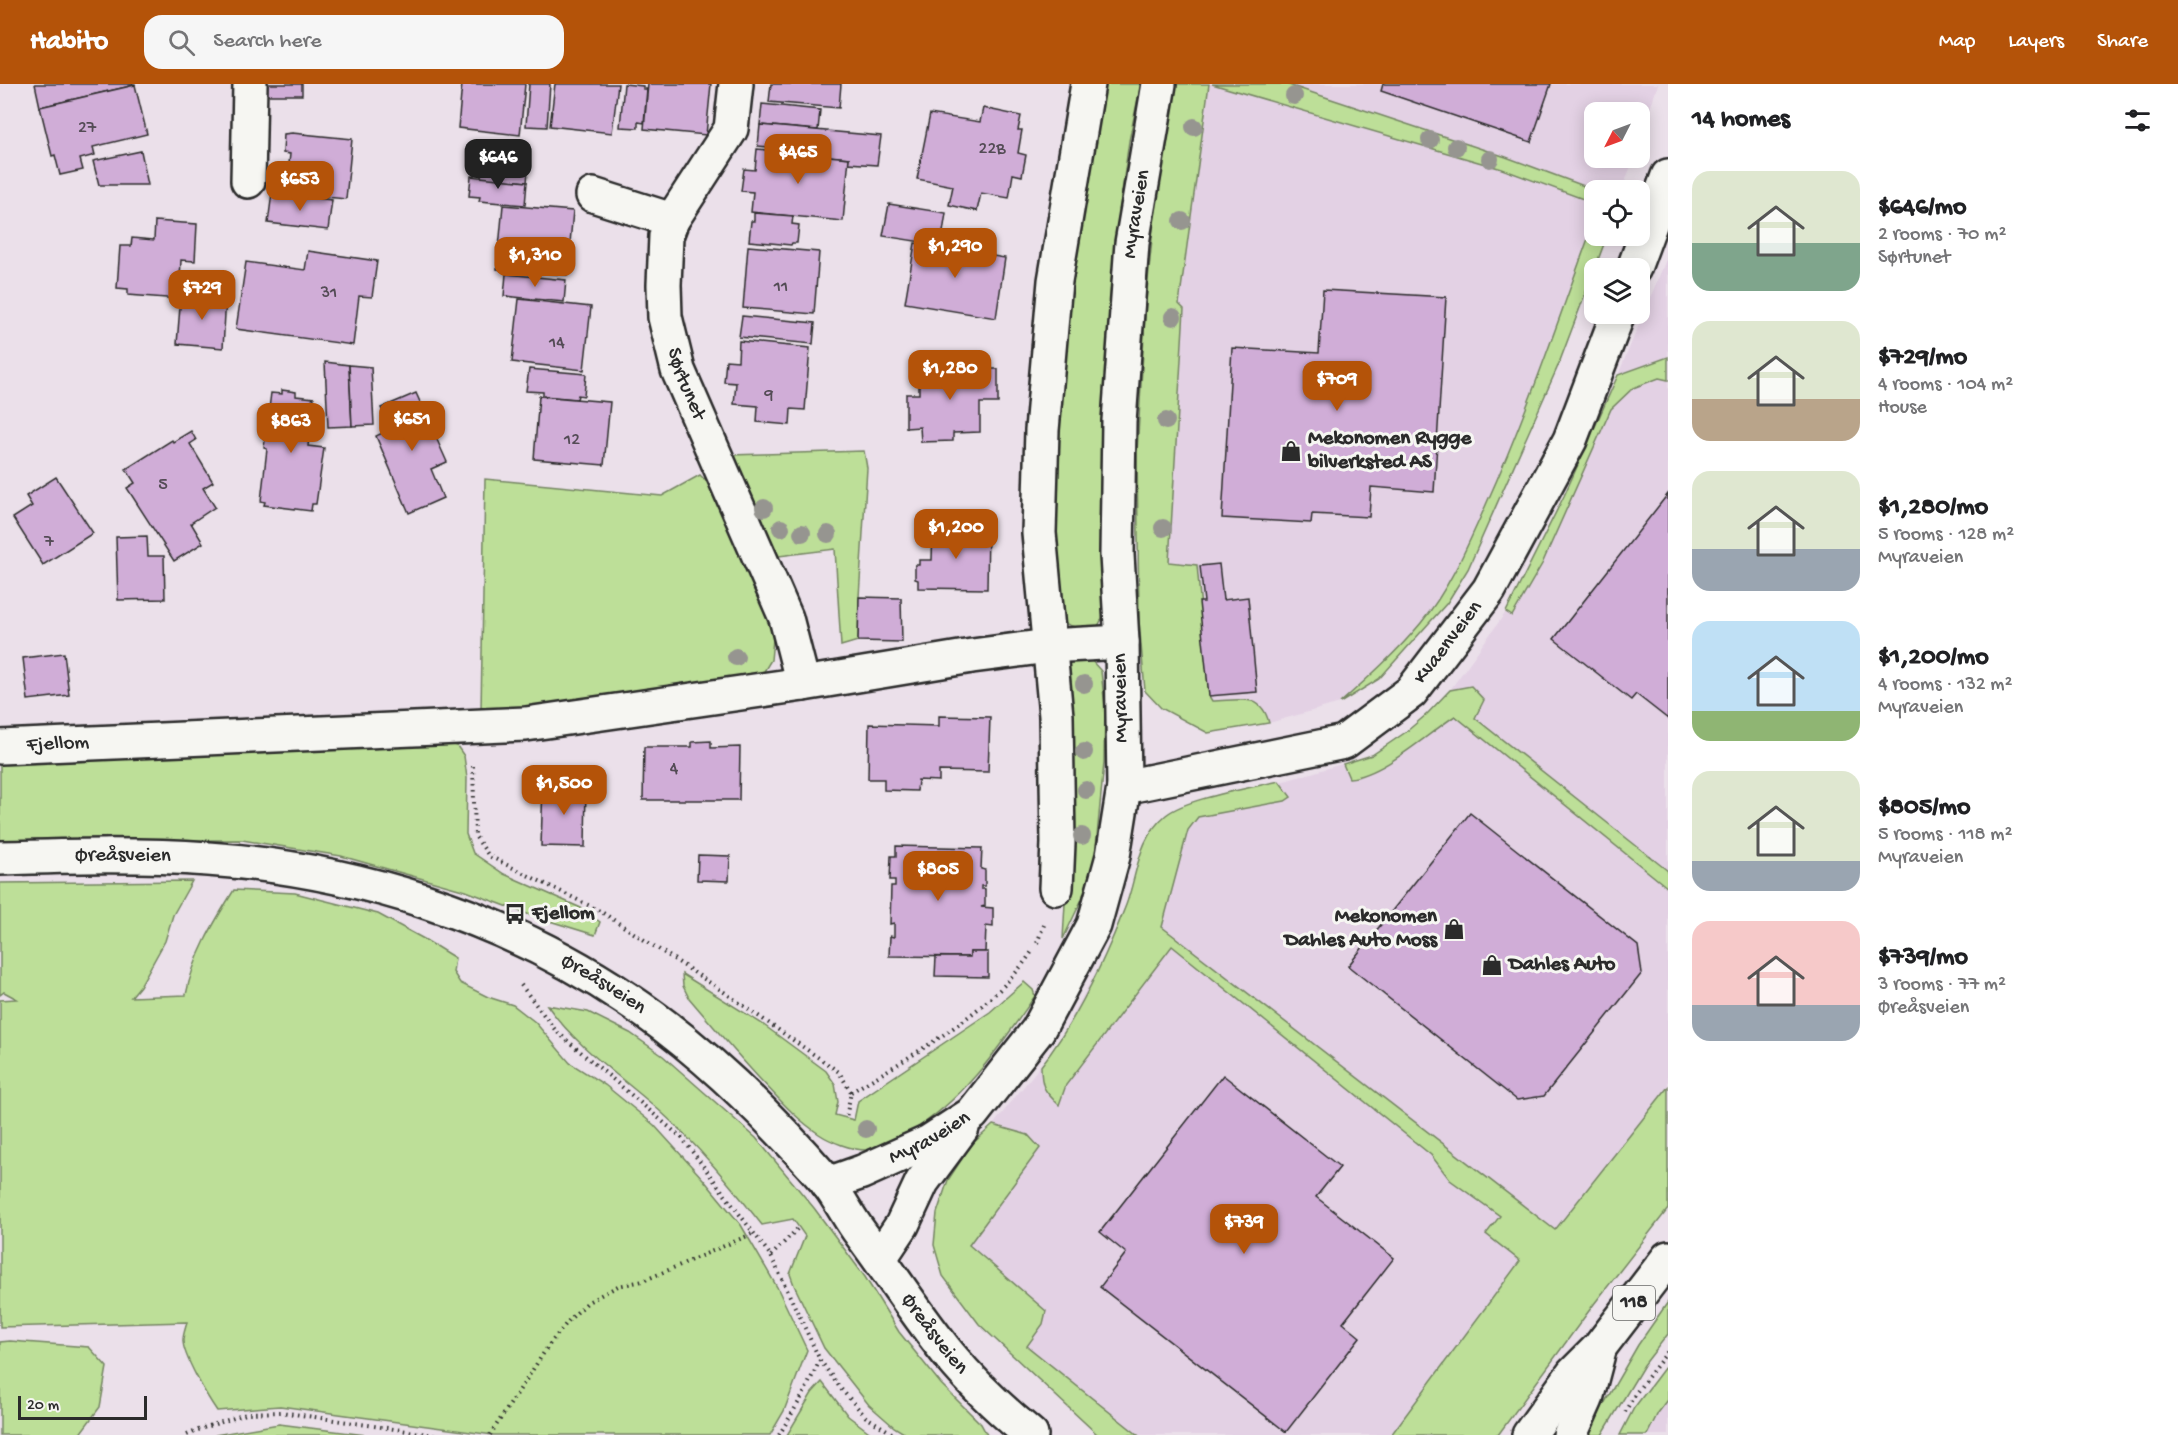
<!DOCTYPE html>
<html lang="en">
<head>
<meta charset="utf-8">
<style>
	:root { --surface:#fff; --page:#f6f6f6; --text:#202124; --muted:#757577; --accent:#b45309 }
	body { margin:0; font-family:"Gochi Hand",sans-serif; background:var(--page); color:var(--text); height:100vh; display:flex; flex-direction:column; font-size:22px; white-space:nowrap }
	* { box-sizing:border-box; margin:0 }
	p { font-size:20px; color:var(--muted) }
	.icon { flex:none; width:33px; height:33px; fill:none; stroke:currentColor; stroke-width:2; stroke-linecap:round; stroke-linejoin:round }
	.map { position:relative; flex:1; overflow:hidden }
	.panel { display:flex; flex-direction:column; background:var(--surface); width:510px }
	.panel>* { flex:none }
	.needle { width:39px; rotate:228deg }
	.tools { position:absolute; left:1584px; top:18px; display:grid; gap:12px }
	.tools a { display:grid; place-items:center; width:66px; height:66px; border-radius:12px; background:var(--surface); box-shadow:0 3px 15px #0003; font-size:30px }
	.scale { position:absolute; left:18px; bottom:15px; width:129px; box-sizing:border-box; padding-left:6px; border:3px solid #2b2b2b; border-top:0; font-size:16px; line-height:21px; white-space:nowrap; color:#2b2b2b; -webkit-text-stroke:4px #f6f6f2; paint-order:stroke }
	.price { position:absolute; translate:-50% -51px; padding:0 14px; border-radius:12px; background:var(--accent); color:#fff; font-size:20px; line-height:39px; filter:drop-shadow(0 2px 3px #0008) }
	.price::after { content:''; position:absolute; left:50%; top:36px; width:18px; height:14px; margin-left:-9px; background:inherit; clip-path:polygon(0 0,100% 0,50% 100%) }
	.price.active { background:#222; color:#fff }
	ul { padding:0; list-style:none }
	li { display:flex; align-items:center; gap:18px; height:150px; padding:0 24px }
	li span { display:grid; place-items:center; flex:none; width:168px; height:120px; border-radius:18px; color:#555 }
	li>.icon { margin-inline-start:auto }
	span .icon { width:72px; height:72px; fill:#fffc; stroke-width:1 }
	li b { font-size:26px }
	h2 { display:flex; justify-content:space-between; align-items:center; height:72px; padding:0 24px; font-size:26px }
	header { display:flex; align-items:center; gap:36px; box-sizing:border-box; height:84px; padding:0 30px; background:var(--accent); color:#fff }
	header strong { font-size:28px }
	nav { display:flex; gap:33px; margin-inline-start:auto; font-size:21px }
	.search { width:420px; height:54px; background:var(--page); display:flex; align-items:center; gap:15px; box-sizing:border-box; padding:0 21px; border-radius:18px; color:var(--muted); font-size:22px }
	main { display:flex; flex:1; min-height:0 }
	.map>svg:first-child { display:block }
	.built { fill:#e3d1e4 }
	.green { fill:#bddf98; stroke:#748562; stroke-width:1.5 }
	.building { fill:#d0add7; stroke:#2b2b2b; stroke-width:1.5 }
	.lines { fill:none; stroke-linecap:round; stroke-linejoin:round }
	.minor-casing { stroke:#2b2b2b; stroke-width:38 }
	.major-casing { stroke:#2b2b2b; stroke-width:38 }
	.path { stroke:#2b2b2b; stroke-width:4; stroke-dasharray:1.5 4.5; stroke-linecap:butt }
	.minor { stroke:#f6f6f2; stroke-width:33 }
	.major { stroke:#f6f6f2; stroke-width:33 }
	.tree { fill:#969590 }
	.labels { text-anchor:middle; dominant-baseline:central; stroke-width:6; stroke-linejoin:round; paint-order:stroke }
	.number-label { font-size:18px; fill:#544c56 }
	.shield { fill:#f6f6f2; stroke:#686867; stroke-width:1.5 }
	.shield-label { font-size:20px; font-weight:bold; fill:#2b2b2b }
	.street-label { font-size:21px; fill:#2b2b2b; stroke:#f6f6f2 }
	.poi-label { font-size:21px; font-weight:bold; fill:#2b2b2b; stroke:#f6f6f2; text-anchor:start }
</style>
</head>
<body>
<header>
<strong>Habito</strong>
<div class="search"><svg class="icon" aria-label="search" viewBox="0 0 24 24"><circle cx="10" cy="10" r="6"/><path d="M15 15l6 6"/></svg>Search here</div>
<nav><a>Map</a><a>Layers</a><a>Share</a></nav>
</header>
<main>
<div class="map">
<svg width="1668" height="1351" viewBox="0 0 1668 1351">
	<rect width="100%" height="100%" fill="#ebe0ea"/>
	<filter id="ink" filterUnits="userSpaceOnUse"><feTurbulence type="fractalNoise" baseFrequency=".0167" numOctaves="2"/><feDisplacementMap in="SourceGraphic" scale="12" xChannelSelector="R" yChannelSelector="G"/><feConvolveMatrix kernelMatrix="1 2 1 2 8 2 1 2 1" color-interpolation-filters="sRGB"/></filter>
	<g filter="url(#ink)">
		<g class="built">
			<path d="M1173 0H1658L1640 56V28H1594V74H1634L1622 106H1594V152H1607L1558 282 1504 406 1469 485 1447 519 1379 595 1340 619 1269 639 1208 649 1161 624 1145 607 1139 537 1137 368 1146 217Z"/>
			<path d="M1668 171V1125L1594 1220 1498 1351H1098L979 1240 943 1192 934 1161 937 1129 948 1096 971 1061 993 1041 1056 962 1100 880 1126 820 1145 756 1166 731 1196 717 1237 706 1288 696 1372 671 1406 648 1427 630 1450 606 1506 528 1564 412 1618 291Z"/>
			<path d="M1668 1279V1351H1620L1634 1324Z"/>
		</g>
		<g class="green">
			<path d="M1097 0H1141L1129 57 1114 166 1104 315 1100 480 1104 531 1098 542C1084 546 1074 544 1062 538L1051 427 1054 335Z"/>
			<path d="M1173 0H1209L1179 220 1184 225 1169 478 1197 481 1209 612 1212 617C1237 617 1261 607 1269 639L1208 649 1161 624 1145 607 1139 537 1137 368 1146 217 1157 103Z"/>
			<path d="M1212 0H1286L1506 73 1595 106 1594 119 1502 85Z"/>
			<path d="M1594 138V152H1607L1558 282 1468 485 1447 519 1379 595 1340 619C1368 594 1397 568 1421 539 1449 505 1467 463 1485 423 1527 330 1559 234 1594 138Z"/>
			<path d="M1668 273V296L1659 294 1633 304 1611 325 1542 480 1512 532 1506 528 1564 412 1618 291Z"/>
			<path d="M864 367 867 384 859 513 858 557 841 562 835 465 779 472 757 432 731 371Z"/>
			<path d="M700 391 704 395 712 392 770 523 773 555 771 576 763 589 751 599 622 618 481 627 485 395 662 412Z"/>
			<path d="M1090 575 1101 587 1105 623 1104 679 1095 773 1082 815 1063 855 1066 802 1064 739 1070 603 1069 577Z"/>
			<path d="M1471 602 1484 616 1475 634 1668 787V804L1455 632C1426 651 1382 692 1349 694L1343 680 1372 671 1406 648 1427 630 1450 606Z"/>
			<path d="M437 656 457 662 464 672 467 694 466 750 473 769 504 790 581 824 600 838 595 851 530 831 466 807 341 772 242 756 0 757V678Z"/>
			<path d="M1279 697 1291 713 1285 717 1198 733 1188 746 1162 843 1555 1146 1668 1003V1125L1594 1220 1498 1351H1391L1520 1177 1486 1150 1500 1132 1450 1096 1431 1071 1172 862 1066 1001 1059 1021C1044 1007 1041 1003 1041 982 1077 936 1105 875 1126 821 1138 789 1137 755 1166 731 1187 714 1251 704 1279 697Z"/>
			<path d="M192 797 173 831 165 857 140 902 131 913 186 911C193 873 214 838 234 806L295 809 378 830 424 855 455 874 453 888 460 899 488 913 513 921 535 938 570 979 605 1001 654 1041 703 1095 741 1141 777 1203 807 1266 784 1327 770 1351H493L280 1322 217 1327C208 1314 182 1270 183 1256 183 1250 186 1243 187 1238L0 1243V916L17 915 4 908 0 911V799Z"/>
			<path d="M682 890 761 939 826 987 835 1000 838 1018 835 1031 854 1036 858 1017 990 928 1024 898 1033 906 1035 912C998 965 965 1015 909 1049 896 1056 881 1065 866 1066 852 1066 831 1058 819 1050 796 1035 778 1014 759 994 735 968 712 941 689 914L683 902Z"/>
			<path d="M547 921 588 928 630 949 663 972 756 1054 814 1124 865 1193 899 1248 941 1300 981 1340 987 1351H907L894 1343 869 1321 824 1264 794 1201 790 1190 805 1152 793 1135 762 1141C732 1103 697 1060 661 1028 622 993 577 964 547 921Z"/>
			<path d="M993 1041 1028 1051 1040 1064 969 1161 1046 1227 1043 1240 1027 1262 1138 1351H1098L979 1240 943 1192 934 1161 937 1129 948 1096 971 1061Z"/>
			<path d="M1668 1218V1250L1644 1281 1602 1351H1586L1638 1261Z"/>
			<path d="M10 1257 89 1263 107 1283 100 1323 79 1351H0V1258Z"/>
			<path d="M1668 1279V1316L1658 1329 1647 1351H1620L1634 1324Z"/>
			<path d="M822 1298 848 1332 873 1351H787L812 1309Z"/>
			<path d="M279 1340 366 1351H215Z"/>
		</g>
		<g class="building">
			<path d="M35 0H135V1L40 23Z"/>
			<rect x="267" y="0" width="35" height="11"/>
			<path d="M462 0H525L520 51 458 44Z"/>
			<path d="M529 0H550L547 43 526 42Z"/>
			<path d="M555 0H618L612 49 550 42Z"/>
			<path d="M624 0 643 2V5H647L644 39 638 38V44L620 43Z"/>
			<path d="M648 0H711L706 51 644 45Z"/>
			<path d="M771 0H841L839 24 769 18Z"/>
			<path d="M1383 0H1551L1531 58 1381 7Z"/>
			<path d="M135 1 147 50 93 63 95 71 80 75 83 86 60 91 55 71 52 72 40 23Z"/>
			<path d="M762 20 820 26 818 46 760 41Z"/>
			<path d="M983 24 1021 32 1018 46H1022L1018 69 1026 71 1022 92 1013 90 1009 114 981 109 977 127 949 121 953 102 917 95 930 30 980 38Z"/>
			<path d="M760 41 881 52 877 81 848 79 849 74 814 71V67L758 62Z"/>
			<path d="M292 49 352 55 346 115 286 109 290 70 283 69 284 50Z"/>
			<path d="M757 65 849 74 843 137 751 128 753 108 741 107 744 85 755 86Z"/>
			<path d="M141 67 148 101H99L93 77Z"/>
			<path d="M483 72 529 76 527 98 481 94Z"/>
			<path d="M471 92 527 98 525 121 479 117 480 113 469 112Z"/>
			<path d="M272 109 332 116 328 146 268 139Z"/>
			<path d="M889 120 946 129 941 161 883 152Z"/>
			<path d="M503 121 573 127 567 191 497 185Z"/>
			<path d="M754 129 793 132 792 140 799 141 797 159H792L791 161 749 157 751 137H754Z"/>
			<path d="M155 137 197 140 195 177 181 176 179 215 128 211V205L117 204 120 162H131L132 154 154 156Z"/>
			<path d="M947 155 972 159 970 168 1005 174 996 234 905 219 915 159 945 164Z"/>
			<path d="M748 162 819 168 814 230 743 224Z"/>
			<path d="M308 167 377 177 372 213 359 212 353 261 236 245 246 178 305 186Z"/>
			<path d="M506 190 566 196 564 218 504 212Z"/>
			<path d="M1323 206 1446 213 1434 408 1371 403 1369 433 1312 430 1311 439 1222 434 1232 264 1319 269Z"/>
			<path d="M181 210 226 213 223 264 177 260Z"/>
			<path d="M519 215 591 223 584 286 512 278Z"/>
			<path d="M742 232 815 239 813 260 739 253Z"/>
			<path d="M739 257 810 264 805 326 791 325 790 341 757 338 758 322 734 320 736 299 724 298 726 276 738 277Z"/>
			<path d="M325 278 349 281 352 342 328 343Z"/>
			<path d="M349 281 371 283 374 341 352 342Z"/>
			<path d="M979 283V285H998V319H980V348L953 349V357L921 358 920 343 906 344V310H919V284Z"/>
			<path d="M529 285 586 290 584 312 578 311 577 315 543 312V308L526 307Z"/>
			<path d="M282 306 296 308V312L314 314 308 362 324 364 316 420H312L311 427 264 421 265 418 261 417 267 365 264 364 271 309 282 310Z"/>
			<path d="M416 309 447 378 431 385 443 414 409 429 376 352 391 345 381 324Z"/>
			<path d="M539 312 610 318 604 381 534 375Z"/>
			<path d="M191 347 196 356 190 360 213 398 203 404 215 423 191 439 203 459 174 477 127 404 135 399 126 385 172 356 173 358Z"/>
			<path d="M56 393 93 449 43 481 13 434 32 422 26 412Z"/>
			<path d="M1668 410V635L1636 610 1631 616 1554 555Z"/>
			<path d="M933 444 988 445 987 505 918 504V496L915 495V481H919V476H932Z"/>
			<path d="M147 452 148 472H164L165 515 118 516 116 453Z"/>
			<path d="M1219 480 1223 516 1248 513 1257 608 1209 612 1199 518H1204L1200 482Z"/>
			<path d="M859 513 901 514 902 558 858 557Z"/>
			<path d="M64 569 69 611 28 616 23 574Z"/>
			<path d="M939 632 990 633 988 688 939 687V697L918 696 917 707 884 706V695H868L869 640 939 642Z"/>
			<path d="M711 657V664L740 663 739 716H643L644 663H692V658Z"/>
			<path d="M543 700 586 701 585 763 541 762Z"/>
			<path d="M1470 729 1638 862 1642 889 1544 1012 1517 1016 1348 882Z"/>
			<path d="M896 762 982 764 981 785 985 786V802H981V805H985V822L981 823 993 824V843L986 842 985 868H970V873L889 872 890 852 894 853V839L890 840 891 802H895V796H890L891 772H896Z"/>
			<path d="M698 771 730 772 729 797 697 796Z"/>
			<path d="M970 868H988V893L935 892 936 873H970Z"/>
			<path d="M1223 991 1340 1083 1316 1113 1394 1174 1343 1239 1360 1253 1286 1348 1100 1203 1126 1169 1100 1148Z"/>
		</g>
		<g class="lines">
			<defs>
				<g id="minor">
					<path id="s1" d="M736 0 731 45 672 136 666 152 664 201 665 233 678 286 786 534 803 600 972 572 1048 562 1122 558"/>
					<path d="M248 97 250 0"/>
					<path d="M593 111 672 136"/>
					<path d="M1634 184 1668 92"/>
					<path id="s2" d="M0 663 526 640 803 600"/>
					<path id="s3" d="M1124 703 1344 658 1411 608 1489 506 1570 356 1618 230"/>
					<path id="s4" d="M0 774C69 772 139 770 208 775 355 785 504 832 627 915 702 965 767 1029 826 1097 839 1113 848 1133 861 1150 891 1190 918 1233 950 1272 974 1301 1002 1327 1031 1351"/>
					<path d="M1056 804 1058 759 1056 632 1039 449 1042 346 1055 197 1088 0"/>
					<path id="s5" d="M828 1100 862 1088 929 1058 972 1030 1038 946 1094 841 1113 772 1124 703 1122 558 1117 471 1119 337 1132 159 1159 0"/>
					<path d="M880 1174 902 1141 922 1098 962 1044"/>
				</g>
				<g id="major">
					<path d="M1529 1351 1573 1290 1599 1264 1668 1174"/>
					<path d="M1570 1351 1586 1315 1599 1266"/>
				</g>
			</defs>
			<use href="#minor" class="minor-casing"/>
			<use href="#major" class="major-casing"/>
			<g class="path">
				<path d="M473 682 475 752 489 772 600 827 724 908 839 988 851 1008 846 1034"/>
				<path d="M1037 859 1044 841"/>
				<path d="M521 901 556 947 682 1054 771 1172 820 1276 841 1305 866 1333 895 1351"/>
				<path d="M851 1008C913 971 993 927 1033 866"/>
				<path d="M771 1172 799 1143"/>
				<path d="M1625 1328 1635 1310 1668 1267"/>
				<path d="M187 1351 203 1344 249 1329 281 1328 434 1351"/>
				<path d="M490 1351 549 1261 570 1235 588 1218 618 1202 643 1197 754 1149"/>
				<path d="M779 1351 803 1311 820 1276"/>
			</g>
			<use href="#minor" class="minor"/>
			<use href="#major" class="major"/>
		</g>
		<g class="tree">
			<circle cx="1294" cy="12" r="9"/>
			<circle cx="1194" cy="43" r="9"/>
			<circle cx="1430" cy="56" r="9"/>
			<circle cx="1456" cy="63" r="9"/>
			<circle cx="1490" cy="75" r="9"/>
			<circle cx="1182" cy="137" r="9"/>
			<circle cx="1173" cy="233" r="9"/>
			<circle cx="1166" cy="337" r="9"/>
			<circle cx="764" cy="424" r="9"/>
			<circle cx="781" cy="444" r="9"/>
			<circle cx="1163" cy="444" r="9"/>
			<circle cx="802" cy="449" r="9"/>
			<circle cx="828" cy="450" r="9"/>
			<circle cx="736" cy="573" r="9"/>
			<circle cx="1084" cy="600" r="9"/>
			<circle cx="1084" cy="668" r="9"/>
			<circle cx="1086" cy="706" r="9"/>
			<circle cx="1082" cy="752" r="9"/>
			<circle cx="866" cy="1045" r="9"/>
		</g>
	</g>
	<defs>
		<symbol id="shop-bare" viewBox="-9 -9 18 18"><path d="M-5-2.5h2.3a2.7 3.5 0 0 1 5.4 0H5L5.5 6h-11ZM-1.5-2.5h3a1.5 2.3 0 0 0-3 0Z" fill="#2b2b2b" stroke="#f6f6f2" stroke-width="2.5" paint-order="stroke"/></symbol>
		<symbol id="bus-bare" viewBox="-9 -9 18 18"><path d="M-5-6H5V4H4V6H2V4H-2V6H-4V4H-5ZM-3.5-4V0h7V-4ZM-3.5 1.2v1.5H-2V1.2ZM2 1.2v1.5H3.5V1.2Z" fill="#2b2b2b" stroke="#f6f6f2" stroke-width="2.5" paint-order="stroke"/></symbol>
	</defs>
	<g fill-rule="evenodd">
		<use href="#shop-bare" x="1276" y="352" width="30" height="30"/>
		<use href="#bus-bare" x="500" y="815" width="30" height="30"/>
		<use href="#shop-bare" x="1439" y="830" width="30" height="30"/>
		<use href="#shop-bare" x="1477" y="866" width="30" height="30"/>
	</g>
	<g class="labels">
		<g class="number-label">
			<text x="87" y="44">27</text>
			<text x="992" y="65">22B</text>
			<text x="781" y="203">11</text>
			<text x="329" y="209">31</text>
			<text x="557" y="259">14</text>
			<text x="769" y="311">9</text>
			<text x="572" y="356">12</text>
			<text x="163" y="401">5</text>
			<text x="49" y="458">7</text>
			<text x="674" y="685">4</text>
		</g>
		<rect class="shield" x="1613" y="1202" width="42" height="34" rx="4.5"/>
		<g class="shield-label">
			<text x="1634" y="1219">118</text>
		</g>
		<g class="street-label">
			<text stroke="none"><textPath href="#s5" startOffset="1102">Myraveien</textPath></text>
			<text stroke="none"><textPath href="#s1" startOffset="322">Sørtunet</textPath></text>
			<text stroke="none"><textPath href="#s3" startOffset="370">Kvaenveien</textPath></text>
			<text transform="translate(1122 614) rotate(-91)">Myraveien</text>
			<text stroke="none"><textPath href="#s2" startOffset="58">Fjellom</textPath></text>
			<text stroke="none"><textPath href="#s4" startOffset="123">Øreåsveien</textPath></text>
			<text stroke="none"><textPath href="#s4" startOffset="627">Øreåsveien</textPath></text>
			<text stroke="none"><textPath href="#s5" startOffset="112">Myraveien</textPath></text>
			<text stroke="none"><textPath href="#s4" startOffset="1113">Øreåsveien</textPath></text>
		</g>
		<g class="poi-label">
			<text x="1308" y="355">Mekonomen Rygge<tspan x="1308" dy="24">bilverksted AS</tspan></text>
			<text x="532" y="830">Fjellom</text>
			<text x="1437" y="833" text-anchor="end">Mekonomen<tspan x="1437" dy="24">Dahles Auto Moss</tspan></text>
			<text x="1509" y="881">Dahles Auto</text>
		</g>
	</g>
</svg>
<div class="tools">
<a><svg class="needle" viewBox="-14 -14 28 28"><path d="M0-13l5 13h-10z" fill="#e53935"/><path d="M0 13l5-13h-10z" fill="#757577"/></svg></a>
<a><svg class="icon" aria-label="locate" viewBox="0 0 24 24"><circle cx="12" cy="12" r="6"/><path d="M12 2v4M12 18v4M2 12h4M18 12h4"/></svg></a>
<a><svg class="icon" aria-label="layers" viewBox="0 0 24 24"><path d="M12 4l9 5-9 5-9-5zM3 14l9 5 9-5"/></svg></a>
</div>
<div class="scale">20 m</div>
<b class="price" style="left:798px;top:101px">$465</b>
<b class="price active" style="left:498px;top:106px">$646</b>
<b class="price" style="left:300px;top:128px">$653</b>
<b class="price" style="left:955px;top:195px">$1,290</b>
<b class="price" style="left:535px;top:204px">$1,310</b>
<b class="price" style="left:202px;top:237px">$729</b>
<b class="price" style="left:950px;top:317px">$1,280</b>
<b class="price" style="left:1337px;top:328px">$709</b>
<b class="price" style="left:412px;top:368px">$651</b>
<b class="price" style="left:291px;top:370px">$863</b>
<b class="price" style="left:956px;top:476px">$1,200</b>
<b class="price" style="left:564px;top:732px">$1,500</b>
<b class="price" style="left:938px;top:818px">$805</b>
<b class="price" style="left:1244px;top:1171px">$739</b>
</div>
<section class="panel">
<h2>14 homes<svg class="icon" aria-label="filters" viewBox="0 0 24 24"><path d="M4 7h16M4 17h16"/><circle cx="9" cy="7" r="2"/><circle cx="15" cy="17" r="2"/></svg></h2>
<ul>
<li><span style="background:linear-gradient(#dfe7d0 60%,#7fa58c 0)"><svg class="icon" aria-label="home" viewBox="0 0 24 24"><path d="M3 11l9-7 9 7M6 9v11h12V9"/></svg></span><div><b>$646/mo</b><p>2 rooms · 70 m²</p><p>Sørtunet</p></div></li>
<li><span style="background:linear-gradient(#dfe7d0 65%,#b9a48a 0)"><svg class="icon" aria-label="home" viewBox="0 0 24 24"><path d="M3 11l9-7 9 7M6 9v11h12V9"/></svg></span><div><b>$729/mo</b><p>4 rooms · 104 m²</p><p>House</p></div></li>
<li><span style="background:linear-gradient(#dfe7d0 65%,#9aa5b1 0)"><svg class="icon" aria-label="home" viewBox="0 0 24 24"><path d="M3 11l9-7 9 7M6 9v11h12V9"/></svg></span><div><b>$1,280/mo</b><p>5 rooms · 128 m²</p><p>Myraveien</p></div></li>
<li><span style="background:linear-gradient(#bfe0f5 75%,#8fb573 0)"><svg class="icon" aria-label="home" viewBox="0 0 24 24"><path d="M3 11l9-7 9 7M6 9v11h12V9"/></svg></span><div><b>$1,200/mo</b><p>4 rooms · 132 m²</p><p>Myraveien</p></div></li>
<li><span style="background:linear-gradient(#dfe7d0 75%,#9aa5b1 0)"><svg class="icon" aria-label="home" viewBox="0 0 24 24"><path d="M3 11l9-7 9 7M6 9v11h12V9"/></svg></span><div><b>$805/mo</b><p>5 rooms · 118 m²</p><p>Myraveien</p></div></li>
<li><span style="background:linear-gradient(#f6c9c9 70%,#9aa5b1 0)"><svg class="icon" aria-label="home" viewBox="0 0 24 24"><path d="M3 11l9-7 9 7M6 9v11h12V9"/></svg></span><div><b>$739/mo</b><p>3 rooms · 77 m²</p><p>Øreåsveien</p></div></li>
</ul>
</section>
</main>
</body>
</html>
